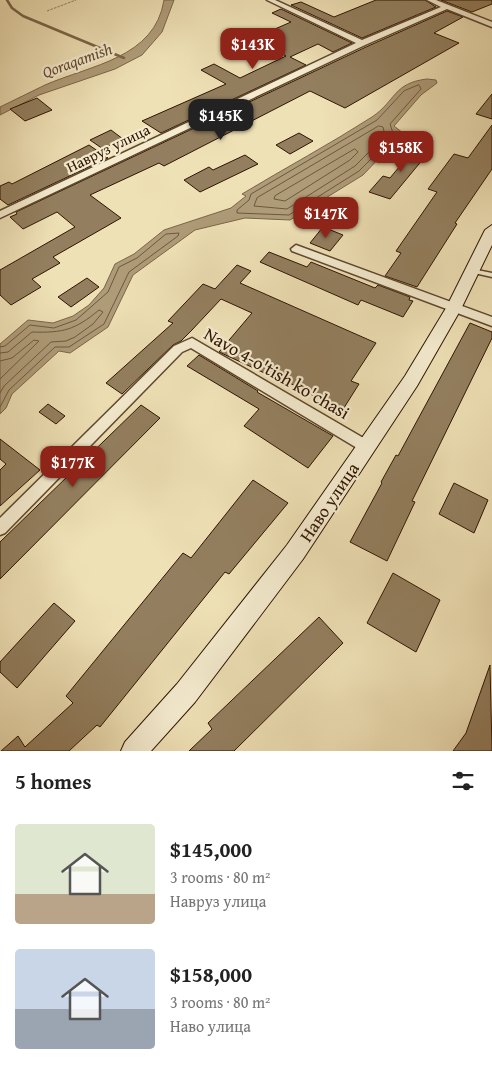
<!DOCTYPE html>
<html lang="en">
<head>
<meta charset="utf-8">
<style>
	:root { --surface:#fff; --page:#f2f2f2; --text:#222; --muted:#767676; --accent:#8f2418 }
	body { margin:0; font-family:"Gentium Book Plus",serif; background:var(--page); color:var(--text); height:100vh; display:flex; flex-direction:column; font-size:19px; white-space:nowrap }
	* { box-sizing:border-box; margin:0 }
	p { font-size:16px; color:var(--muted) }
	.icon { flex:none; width:28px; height:28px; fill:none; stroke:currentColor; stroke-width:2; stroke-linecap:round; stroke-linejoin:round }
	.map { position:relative; height:751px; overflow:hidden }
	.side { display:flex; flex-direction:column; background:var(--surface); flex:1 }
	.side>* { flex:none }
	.price { position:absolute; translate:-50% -42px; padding:0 11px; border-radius:10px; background:var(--accent); color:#fff; font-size:16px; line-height:32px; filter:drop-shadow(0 1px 2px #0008) }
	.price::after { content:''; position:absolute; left:50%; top:30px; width:15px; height:11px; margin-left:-8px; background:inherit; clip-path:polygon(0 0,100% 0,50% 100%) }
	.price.on { background:#222; color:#fff }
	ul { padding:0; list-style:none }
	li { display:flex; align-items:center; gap:15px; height:125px; padding:0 15px }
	li span { display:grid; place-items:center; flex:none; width:140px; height:100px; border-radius:5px; color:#555 }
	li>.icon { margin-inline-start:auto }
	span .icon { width:60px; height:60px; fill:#fffc; stroke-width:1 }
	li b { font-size:21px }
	h2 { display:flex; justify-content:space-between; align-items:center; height:60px; padding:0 15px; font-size:21px }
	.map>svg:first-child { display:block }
	.water { fill:#ae9b78; stroke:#7b6548 }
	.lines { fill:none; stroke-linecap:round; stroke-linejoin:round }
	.shore { stroke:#6e583c; stroke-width:1 }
	.stream { stroke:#7b6548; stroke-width:2.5 }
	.building { fill:#937f5f; stroke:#2f1401 }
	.lane-casing { stroke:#5f472e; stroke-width:3 }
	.street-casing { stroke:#5f472e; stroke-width:3 }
	.secondary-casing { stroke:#2f1401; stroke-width:2 }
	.path { stroke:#2f1401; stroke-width:1; stroke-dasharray:0.5 1; stroke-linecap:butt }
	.lane { fill:#f5ecd0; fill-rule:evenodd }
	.street { fill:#f5ecd0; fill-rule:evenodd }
	.secondary { fill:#f5ecd0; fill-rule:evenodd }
	.labels { text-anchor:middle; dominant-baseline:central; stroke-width:4.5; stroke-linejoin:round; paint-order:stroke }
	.far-street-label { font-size:15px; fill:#2f1401; stroke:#f5ecd0 }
	.far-water-label { font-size:16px; font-style:italic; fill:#624a31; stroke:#f5ecd0 }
	.street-label { font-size:18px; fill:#2f1401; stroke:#f5ecd0 }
</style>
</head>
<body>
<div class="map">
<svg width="492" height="751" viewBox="0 0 492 751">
	<rect width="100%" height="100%" fill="#efe1b6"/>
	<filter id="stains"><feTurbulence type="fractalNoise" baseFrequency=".004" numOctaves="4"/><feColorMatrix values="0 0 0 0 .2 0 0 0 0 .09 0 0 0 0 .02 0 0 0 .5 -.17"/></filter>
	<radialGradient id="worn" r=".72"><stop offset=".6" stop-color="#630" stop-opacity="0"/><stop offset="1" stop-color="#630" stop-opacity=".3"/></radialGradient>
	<g class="water">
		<path d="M164 0H174L162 32 142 55 115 69 39 95 0 115V107C15 100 30 92 45 85 91 65 155 58 164 0Z"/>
		<path d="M427 79 436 80 437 83 421 95 394 126 403 133 363 175 290 220 245 218 195 230 133 275 108 327 70 353 59 351 12 394 6 408 0 414V344L28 320 53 323 73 316 89 305 104 288 115 264 134 254 164 230 231 208 246 196 242 194C285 168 330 144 372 117 396 101 393 83 427 79Z"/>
	</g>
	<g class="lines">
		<g class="shore">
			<path d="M419 85 421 89 390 124 394 136 359 171 289 215 237 213V210L249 200 251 194 377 120 404 91Z"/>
			<path d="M379 126 383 127 385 136 355 166 287 209 254 206 257 198Z"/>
			<path d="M355 149 358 152 350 160 285 201 274 199 275 196Z"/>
			<path d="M0 347 5 346 30 325 54 328 76 320 108 292 119 267 137 258 166 234 179 233 178 236 129 272 104 324 69 347H55L9 390 0 407"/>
			<path d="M0 353 8 352 32 332C63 333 75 330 99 310L103 312 93 324 75 337 66 341 51 342 4 386 0 393"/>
			<path d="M0 361 12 358 34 340 39 341 0 379"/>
		</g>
		<path class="stream" d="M7 0 12 8 23 16 124 58"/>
	</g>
	<g class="building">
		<path d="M376 0H425L436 7 362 38 291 5 301 2 334 17Z"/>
		<path d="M441 0H492V4L472 12Z"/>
		<path d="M281 9 352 43 333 52 318 44 290 57 306 65 161 133 142 121 226 84 201 70 214 64 240 78 286 56 252 39 291 22 272 13Z"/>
		<path d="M447 11 463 17 434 33 459 43 345 108 310 91 164 166 159 163 90 195 121 218 53 257 60 263 32 279 41 287 11 305 0 295V270L75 227 57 212 23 229 10 217 17 214 16 212 366 47Z"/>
		<path d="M492 94V119L476 114Z"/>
		<path d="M37 98 52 110 25 121 10 109Z"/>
		<path d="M492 125V169L455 223 457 224 417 287 385 276 401 253 396 251 437 192 428 189 454 154 468 158Z"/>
		<path d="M111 130 123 139 103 149 90 140Z"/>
		<path d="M299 133 313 141 290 154 276 145Z"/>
		<path d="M419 143 433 147 390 199 369 192 383 176 390 178Z"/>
		<path d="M89 145 108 158 8 205 0 199V186L9 182 12 184Z"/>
		<path d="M245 155 258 164 200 192 184 180 209 167 213 170Z"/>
		<path d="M323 227 343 235 330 251 310 243Z"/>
		<path d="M269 252 307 267 311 262 375 288 378 285 410 297 409 300 413 301 403 317 361 300 358 305 260 262Z"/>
		<path d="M237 265 251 271 240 283 376 343 351 381 359 384 342 411 273 374 271 376 219 352 252 313 221 299 191 331 181 341 173 345 122 394 106 383 173 323 168 321 203 284 215 289Z"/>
		<path d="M87 278 99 287 71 307 58 297Z"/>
		<path d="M470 323 492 332V338L412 501 415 502 387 561 350 542 382 483 381 482 396 455 398 456Z"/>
		<path d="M199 355 258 391 257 392 333 436 308 468 244 426 259 409 187 366Z"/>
		<path d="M48 404 65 416 56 424 39 412Z"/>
		<path d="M141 405 160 418 0 579V542Z"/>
		<path d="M0 439 40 470 0 506V470L6 464 0 459Z"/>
		<path d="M253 480 288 503 229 574 225 572 100 727 97 725 69 751H1L18 736 25 747 73 703 66 696 183 553 191 558Z"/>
		<path d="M454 483 488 500 474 533 439 514Z"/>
		<path d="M393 573 440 600 416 652 367 623Z"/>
		<path d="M54 603 75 621 17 688 0 672V662Z"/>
		<path d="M319 617 343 643 234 751H189L212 729 208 723Z"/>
		<path d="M490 665 492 751H453L466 733Z"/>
	</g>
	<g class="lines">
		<defs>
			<path id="lane" d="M472 269 492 273V277L470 272 469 271Z"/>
			<g id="street">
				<path d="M267 0H275L362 40 441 7 427 0H436L492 22V27L447 9 365 45 0 218V211L356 43Z"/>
				<path d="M296 245 492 317V326L292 251 291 249Z"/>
				<path d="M192 338 372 443 374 447 372 451 367 453 362 451 191 348 182 352 5 533 0 535V518L174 346Z"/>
			</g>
			<path id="secondary" d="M492 225V245L461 309 417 386 303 559 195 702 151 751H121L125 742 177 684 287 545 405 376 446 308 485 230Z"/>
		</defs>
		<use href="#lane" class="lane-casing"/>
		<use href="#street" class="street-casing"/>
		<use href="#secondary" class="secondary-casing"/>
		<path class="path" d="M47 11 76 0"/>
		<use href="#lane" class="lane"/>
		<use href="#street" class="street"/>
		<use href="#secondary" class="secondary"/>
	</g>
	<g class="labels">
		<g class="far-street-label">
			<text transform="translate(108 148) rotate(-26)">Навруз улица</text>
		</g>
		<g class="far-water-label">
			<text transform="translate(77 60) rotate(-20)">Qoraqamish</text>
		</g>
		<g class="street-label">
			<text transform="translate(277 373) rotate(30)">Navo 4-o'tish ko'chasi</text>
			<text transform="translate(329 502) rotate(-56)">Наво улица</text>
		</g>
	</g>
	<rect width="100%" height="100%" filter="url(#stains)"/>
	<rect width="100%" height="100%" fill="url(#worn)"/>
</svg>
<b class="price" style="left:253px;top:70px">$143K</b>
<b class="price on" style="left:221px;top:141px">$145K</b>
<b class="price" style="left:401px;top:173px">$158K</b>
<b class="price" style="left:326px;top:239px">$147K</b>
<b class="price" style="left:73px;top:488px">$177K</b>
</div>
<section class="side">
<h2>5 homes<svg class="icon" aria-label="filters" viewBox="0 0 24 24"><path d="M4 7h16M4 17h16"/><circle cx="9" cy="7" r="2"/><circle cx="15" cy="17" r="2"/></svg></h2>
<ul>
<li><span style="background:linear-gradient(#dfe7d0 70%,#b9a48a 0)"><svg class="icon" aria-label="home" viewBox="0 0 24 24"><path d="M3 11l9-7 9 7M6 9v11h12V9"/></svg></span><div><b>$145,000</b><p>3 rooms · 80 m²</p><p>Навруз улица</p></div></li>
<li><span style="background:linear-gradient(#c9d6e8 60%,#9aa5b1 0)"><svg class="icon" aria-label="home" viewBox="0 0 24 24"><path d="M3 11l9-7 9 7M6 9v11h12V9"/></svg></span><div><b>$158,000</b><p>3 rooms · 80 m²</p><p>Наво улица</p></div></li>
</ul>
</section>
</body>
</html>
